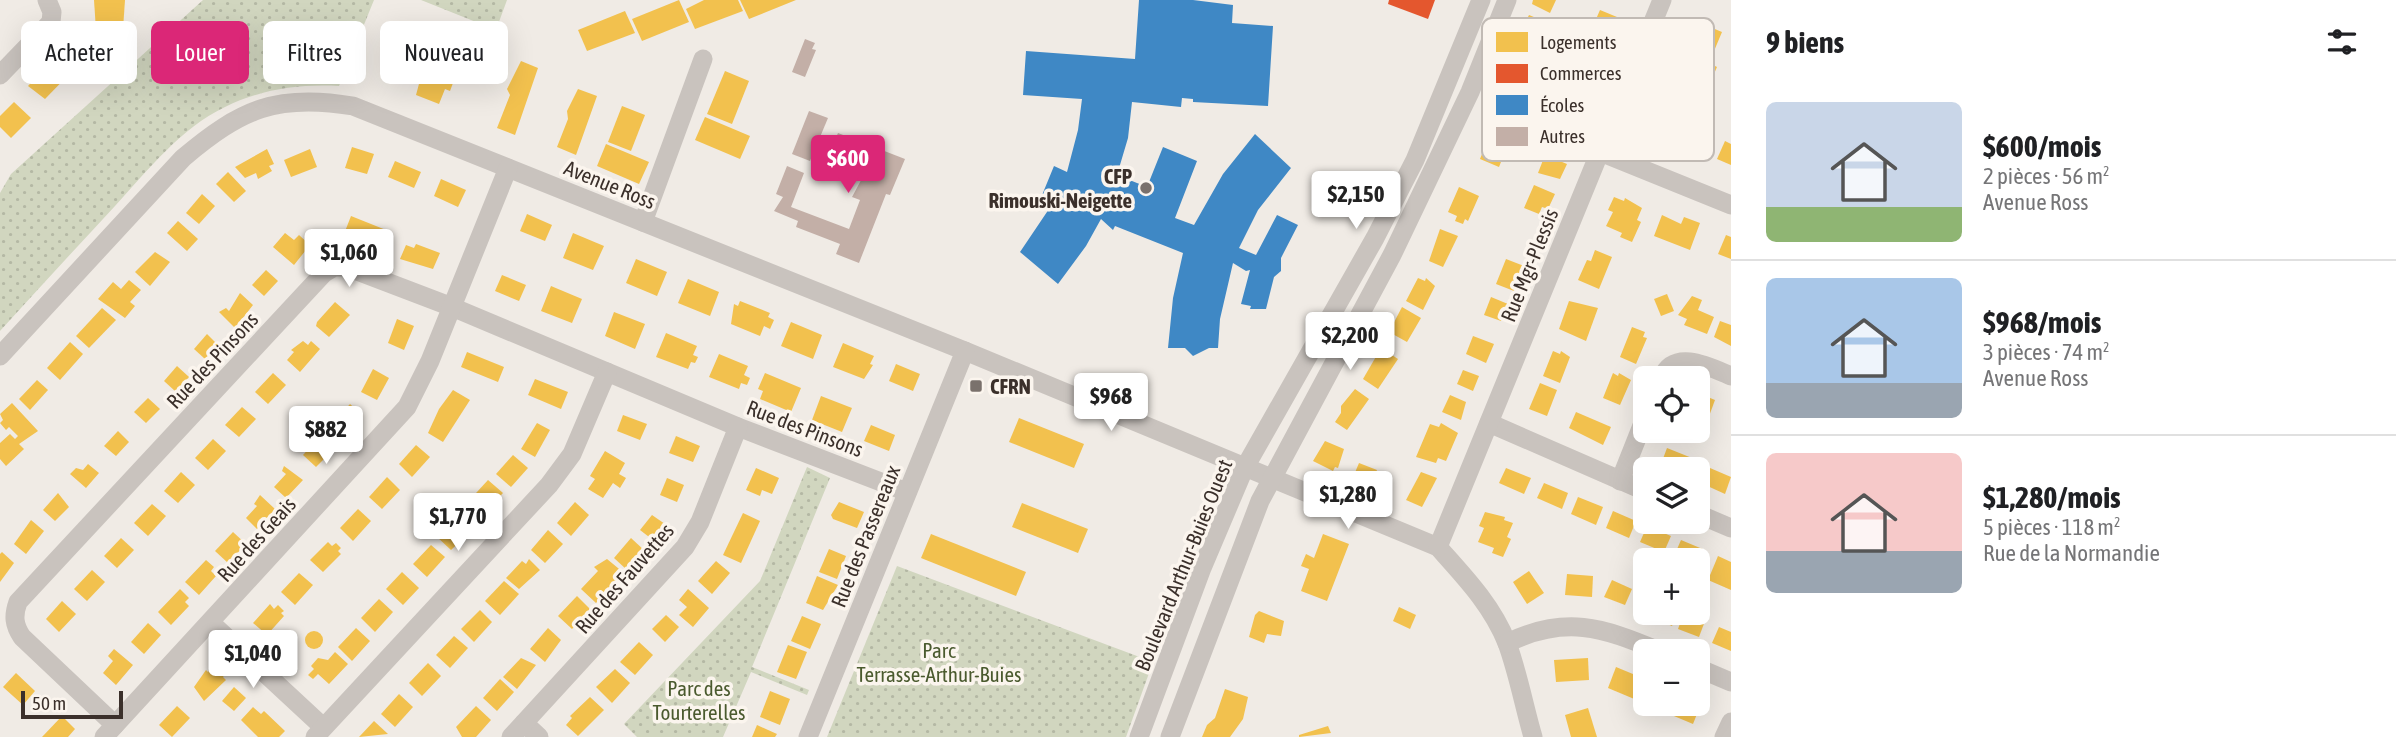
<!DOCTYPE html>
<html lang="fr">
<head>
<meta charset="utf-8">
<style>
	:root { --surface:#fff; --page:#f2f2f2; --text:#202124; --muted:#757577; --line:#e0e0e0; --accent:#db2777 }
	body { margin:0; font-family:"Asap Condensed",sans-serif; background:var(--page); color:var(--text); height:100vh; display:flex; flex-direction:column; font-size:26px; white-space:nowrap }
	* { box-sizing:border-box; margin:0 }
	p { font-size:23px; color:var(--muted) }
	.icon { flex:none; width:38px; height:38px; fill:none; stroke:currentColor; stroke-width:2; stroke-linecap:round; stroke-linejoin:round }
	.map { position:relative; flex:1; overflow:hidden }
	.side { display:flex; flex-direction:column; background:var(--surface); width:665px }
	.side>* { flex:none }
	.guide { position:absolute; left:21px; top:21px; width:665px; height:63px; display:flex; gap:14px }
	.controls { position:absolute; left:1633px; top:366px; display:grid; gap:14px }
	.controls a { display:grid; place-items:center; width:77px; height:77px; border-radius:10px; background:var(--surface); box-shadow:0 7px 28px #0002; font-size:35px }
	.scale { position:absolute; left:21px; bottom:18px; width:102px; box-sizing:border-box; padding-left:7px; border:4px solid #3b302b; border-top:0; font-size:19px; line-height:24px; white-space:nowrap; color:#3b302b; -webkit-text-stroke:5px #fbf5ee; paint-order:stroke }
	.price { position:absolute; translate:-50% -60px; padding:0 16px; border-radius:7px; background:#fff; color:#222; font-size:23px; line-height:46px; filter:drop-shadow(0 2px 4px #0008) }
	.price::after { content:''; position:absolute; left:50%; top:42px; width:21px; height:16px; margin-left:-10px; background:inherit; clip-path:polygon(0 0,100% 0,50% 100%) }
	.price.selected { background:var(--accent); color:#fff }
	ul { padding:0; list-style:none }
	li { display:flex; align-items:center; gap:21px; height:175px; padding:0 35px }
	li+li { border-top:2px solid var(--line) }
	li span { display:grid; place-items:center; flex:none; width:196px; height:140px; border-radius:10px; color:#555 }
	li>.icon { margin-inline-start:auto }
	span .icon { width:84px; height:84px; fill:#fffc; stroke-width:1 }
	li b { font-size:30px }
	h2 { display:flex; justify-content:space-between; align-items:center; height:84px; padding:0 35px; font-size:30px }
	.chip { padding:0 24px; border-radius:10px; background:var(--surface); box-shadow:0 7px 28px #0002; font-size:24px; line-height:63px }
	.chip.selected { background:var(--accent); color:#fff }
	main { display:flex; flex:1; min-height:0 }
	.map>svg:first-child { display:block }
	.grass { fill:url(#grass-dots) }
	.homes { fill:#f2c14e }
	.shops { fill:#e4572e }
	.schools { fill:#3f88c5 }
	.building { fill:#c3afa7 }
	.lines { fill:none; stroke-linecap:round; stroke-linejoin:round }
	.minor { stroke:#c9c3be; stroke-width:19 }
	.poi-dot { fill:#7a716c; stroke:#fbf5ee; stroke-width:2.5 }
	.labels { text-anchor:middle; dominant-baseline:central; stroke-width:7; stroke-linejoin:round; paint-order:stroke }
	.poi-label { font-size:21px; font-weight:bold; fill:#3b302b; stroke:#fbf5ee; text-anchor:end }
	.street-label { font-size:21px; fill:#3b302b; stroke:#fbf5ee }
	.park-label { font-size:21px; fill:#4a5a2e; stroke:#fbf5ee }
	.key { fill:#fbf5ee; stroke:#c1bab4; stroke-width:2 }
	.key-label { font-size:19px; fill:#3b302b }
</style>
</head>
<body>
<main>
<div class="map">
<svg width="1731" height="737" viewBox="0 0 1731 737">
	<defs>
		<pattern id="grass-dots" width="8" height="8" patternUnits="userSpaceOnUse" patternTransform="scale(1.75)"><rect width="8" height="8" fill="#d1d6bf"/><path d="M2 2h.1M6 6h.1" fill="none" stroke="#b4b8a4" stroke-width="1.8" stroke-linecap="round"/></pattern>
	</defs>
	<rect width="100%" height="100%" fill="#f0ebe5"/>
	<g class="grass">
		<path d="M203 0H374L339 86C299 84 262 89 225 107 181 128 148 170 115 206 77 247 38 289 0 331V193L11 174Z"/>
		<path d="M421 0H507L496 30Z"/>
		<path d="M807 467 830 478 752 667 809 690 807 695 751 672 723 737H637L624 724 760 581Z"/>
		<path d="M897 566 1153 662 1126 737H827Z"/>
	</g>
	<g class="homes">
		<path d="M94 0H125L123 29 96 30Z"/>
		<path d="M679 0 689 22 642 41 632 19Z"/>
		<path d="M704 0H738L743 11 695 29 686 9Z"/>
		<path d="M740 0H796L749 19Z"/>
		<path d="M1533 0H1556L1550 13 1532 4Z"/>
		<path d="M1600 10 1617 17 1602 54 1584 47Z"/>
		<path d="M625 11 635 33 587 51 578 30Z"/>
		<path d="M1529 15 1546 22 1533 54 1519 48 1522 41 1517 39Z"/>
		<path d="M1693 20 1722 32 1709 63 1717 67 1703 99 1711 102 1698 134 1669 122 1682 91 1674 88 1688 56 1679 52Z"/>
		<path d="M478 25 491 30 483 48 470 42Z"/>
		<path d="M68 44 82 61 45 99 28 86Z"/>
		<path d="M431 56 447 63 449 57 458 60 456 66 459 67 450 91 445 89 439 104 416 95 423 69 426 70Z"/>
		<path d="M521 61 538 68 515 135 497 128 510 95 507 89Z"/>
		<path d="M725 71 749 81 732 124 707 114Z"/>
		<path d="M578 89 597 96 576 155 557 147 568 119 567 111Z"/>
		<path d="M14 102 31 118 11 138 0 127V116Z"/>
		<path d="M622 106 645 115 631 151 608 142Z"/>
		<path d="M1497 110 1518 119 1499 167 1480 159 1486 144 1483 142Z"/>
		<path d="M705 117 750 136 740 159 695 140Z"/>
		<path d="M1725 141 1731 144V165L1717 159Z"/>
		<path d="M606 144 649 162 639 184 597 166Z"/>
		<path d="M352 147 374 154 367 174 345 168Z"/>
		<path d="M267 149 274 164 269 166 272 171 258 179 256 173 245 178 235 167Z"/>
		<path d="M310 149 317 167 291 177 284 160Z"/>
		<path d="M1545 155 1567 164 1560 179 1538 173Z"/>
		<path d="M395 161 421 172 414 188 388 177Z"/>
		<path d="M228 172 246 191 234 202 216 184Z"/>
		<path d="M441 179 466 190 458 207 434 196Z"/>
		<path d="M1534 185 1555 194 1548 209 1542 207 1539 214 1524 208Z"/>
		<path d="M1459 187 1479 196 1468 221 1465 219 1463 224 1455 221 1457 216 1448 212Z"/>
		<path d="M202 194 215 206 199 224 186 213Z"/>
		<path d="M1614 197 1624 201 1625 198 1642 208 1637 220 1641 222 1632 242 1620 237 1622 233 1606 226 1613 212 1608 210Z"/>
		<path d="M527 214 552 225 545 241 520 231Z"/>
		<path d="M1662 215 1681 224 1684 217 1700 223 1690 250 1654 236Z"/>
		<path d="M351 216 386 230 379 248 344 234Z"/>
		<path d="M178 221 198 239 187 251 167 233Z"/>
		<path d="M1440 229 1458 236 1443 267 1429 261Z"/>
		<path d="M285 233 294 240 299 235 310 245 294 265 273 247Z"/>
		<path d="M573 233 604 246 593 270 563 258Z"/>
		<path d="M1726 235 1731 237V259L1718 254Z"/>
		<path d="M416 244 440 253 433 269 400 259 406 245 414 248Z"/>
		<path d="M1595 250 1612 257 1599 289 1578 280 1587 260 1591 261Z"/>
		<path d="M155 252 170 262 150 286 135 272Z"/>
		<path d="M636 259 667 272 657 296 626 283Z"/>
		<path d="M1506 259 1524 266 1514 291 1496 284Z"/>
		<path d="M266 270 278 281 264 296 252 285Z"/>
		<path d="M502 275 526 285 519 301 495 291Z"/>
		<path d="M1418 278 1425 281 1426 278 1435 286 1423 310 1406 301Z"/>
		<path d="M688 279 719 292 710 316 678 303Z"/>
		<path d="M129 280 141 290 130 302 135 306 125 318 98 299 113 282 121 289Z"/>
		<path d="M551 286 582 299 572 323 541 311Z"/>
		<path d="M240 293 253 305 235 328 219 312 226 308 229 311Z"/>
		<path d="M1667 294 1674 311 1661 316 1654 299Z"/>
		<path d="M1692 296 1702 300 1698 310 1714 317 1707 334 1684 325 1687 319 1678 315Z"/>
		<path d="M1491 297 1508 304 1501 321 1484 315Z"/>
		<path d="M740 301 770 313 768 317 774 320 770 329 764 326 760 336 731 324 734 304 738 306Z"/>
		<path d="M1569 301 1598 308 1586 341 1559 329Z"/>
		<path d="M335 302 350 315 329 337 316 326 317 322Z"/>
		<path d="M1402 307 1421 318 1407 342 1389 332Z"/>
		<path d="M102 308 116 320 89 348 76 336Z"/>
		<path d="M614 312 645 324 635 349 605 336Z"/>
		<path d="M397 319 414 326 404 350 388 343Z"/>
		<path d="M1720 321 1731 325V346L1714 337Z"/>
		<path d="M791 322 822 335 813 359 781 346Z"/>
		<path d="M1632 327 1645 332 1643 337 1647 338 1636 364 1620 357Z"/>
		<path d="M666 333 697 346 693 355 698 357 695 363 691 362 688 369 656 357Z"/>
		<path d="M207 334 218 345 205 359 194 349Z"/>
		<path d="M1473 336 1494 344 1486 363 1466 354Z"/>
		<path d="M303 341 308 345 311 341 320 349 300 372 287 360 294 352 291 350Z"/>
		<path d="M70 342 83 354 60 380 47 368Z"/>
		<path d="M843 343 874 356 870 364 873 365 864 379 833 367Z"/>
		<path d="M1381 348 1398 359 1378 389 1363 379Z"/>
		<path d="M1553 351 1560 354 1561 351 1570 357 1560 383 1543 376Z"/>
		<path d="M467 352 504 367 498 382 461 367Z"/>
		<path d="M719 354 748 366 744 375 750 378 747 385 741 383 739 389 709 377Z"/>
		<path d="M896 364 920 374 913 391 889 381Z"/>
		<path d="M177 366 189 377 176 392 164 381Z"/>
		<path d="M373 369 389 378 377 400 361 392Z"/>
		<path d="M1463 370 1479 376 1473 391 1457 384Z"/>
		<path d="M273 373 286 385 268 404 255 392Z"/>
		<path d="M765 373 801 388 791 412 760 399 763 391 758 389Z"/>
		<path d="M1613 373 1618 376 1619 373 1631 380 1620 405 1603 398Z"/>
		<path d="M535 379 568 392 561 409 528 395Z"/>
		<path d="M37 380 48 390 30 410 19 399Z"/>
		<path d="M1540 383 1557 390 1547 416 1529 409Z"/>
		<path d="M1355 389 1369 399 1347 430 1335 422 1341 413V406Z"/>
		<path d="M453 390 470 400 443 442 428 433 439 409Z"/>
		<path d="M1698 393 1715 400 1708 419 1698 415Z"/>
		<path d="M1450 395 1466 402 1461 420 1442 412Z"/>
		<path d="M821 396 852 408 842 432 812 420Z"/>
		<path d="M148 398 160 409 146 423 134 412Z"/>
		<path d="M12 403 38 431 19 444 24 449 6 466 0 459V443L10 434 15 439 18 436 9 427 6 430 0 423 3 420 0 414Z"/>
		<path d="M350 404 363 416 346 435 333 423Z"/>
		<path d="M242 407 256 419 239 437 225 425Z"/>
		<path d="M1576 412 1611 427 1603 445 1569 428Z"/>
		<path d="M623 415 647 424 640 440 617 431Z"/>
		<path d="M1019 418 1084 444 1074 468 1009 442Z"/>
		<path d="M537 423 550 430 535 457 521 449Z"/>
		<path d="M1441 423 1458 433 1446 461 1438 458 1436 463 1416 457 1430 424 1439 427Z"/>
		<path d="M871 425 895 435 889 451 864 441Z"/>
		<path d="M118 431 129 442 116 456 104 446Z"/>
		<path d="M320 436 334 449 316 467 303 455Z"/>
		<path d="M676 436 700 446 693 462 669 453Z"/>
		<path d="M213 439 226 451 208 470 195 458Z"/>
		<path d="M1325 441 1344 449 1338 468 1335 467 1333 471 1313 461Z"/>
		<path d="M416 445 430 457 412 477 399 464Z"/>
		<path d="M1667 448 1697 460 1693 469H1671L1661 464Z"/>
		<path d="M605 451 625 463 619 474 626 478 620 488 613 483 603 498 588 489 595 479 590 476Z"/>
		<path d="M513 455 528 468 511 487 496 474Z"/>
		<path d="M1359 463 1377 470 1372 483 1375 485 1373 491 1351 482Z"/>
		<path d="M88 464 99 473 86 488 70 474 76 468 83 470Z"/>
		<path d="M284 466 303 480 286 498 274 487 286 474 282 471Z"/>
		<path d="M756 468 779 478 772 494 762 490 760 496 746 490Z"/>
		<path d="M1506 468 1531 478 1524 494 1499 483Z"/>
		<path d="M1710 468 1731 477 1725 494 1703 484Z"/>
		<path d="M181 472 195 485 178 503 164 491Z"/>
		<path d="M1421 472 1437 478 1422 507 1406 500Z"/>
		<path d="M387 477 400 490 382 509 369 497Z"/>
		<path d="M667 478 684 485 677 502 660 495Z"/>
		<path d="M488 480 503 493 479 519 465 505Z"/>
		<path d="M1544 483 1568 493 1562 509 1537 498Z"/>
		<path d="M58 493 69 507 55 521 43 510Z"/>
		<path d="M260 495 275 509 257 529 246 518 257 506 254 504Z"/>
		<path d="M1578 497 1603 507 1596 525 1571 514Z"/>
		<path d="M575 502 589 515 571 536 557 523Z"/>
		<path d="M839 502 864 512 857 528 833 519 831 515Z"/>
		<path d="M1022 503 1088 529 1078 553 1012 527Z"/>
		<path d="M152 504 166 516 148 536 134 523Z"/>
		<path d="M358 509 371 521 353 541 340 528Z"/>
		<path d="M1613 511 1636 521 1629 538 1606 528Z"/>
		<path d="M1485 512 1505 517 1504 520 1513 523 1507 537 1511 539 1503 557 1492 553 1494 548 1478 542 1484 528 1479 526Z"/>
		<path d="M743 513 760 521 741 563 723 555Z"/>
		<path d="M652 515 665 524 653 540 640 530Z"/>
		<path d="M455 516 471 531 451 550 436 536Z"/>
		<path d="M31 520 44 531 26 554 14 544Z"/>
		<path d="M1647 526 1671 536 1664 552 1640 542Z"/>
		<path d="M548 530 563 544 545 563 531 550Z"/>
		<path d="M233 532 246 544 228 563 215 551Z"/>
		<path d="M931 534 1026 572 1016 596 921 558Z"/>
		<path d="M1323 534 1349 544 1327 601 1301 591 1309 569 1301 566 1306 554 1314 558Z"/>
		<path d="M121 538 134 550 117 568 104 556Z"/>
		<path d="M631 538 645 551 627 570 614 558Z"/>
		<path d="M1681 540 1705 550 1698 567V560L1674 556Z"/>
		<path d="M328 542 332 546 336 543 341 548 338 551 341 554 323 572 310 560Z"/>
		<path d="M431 545 445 557 427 577 413 564Z"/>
		<path d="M829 549 846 556 837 579 819 572Z"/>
		<path d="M2 552 14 563 0 582V554Z"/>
		<path d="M1718 556 1731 562V590L1708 580Z"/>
		<path d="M529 559 540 570 519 589 506 578 522 561 526 564Z"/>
		<path d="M607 559 624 573 596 603 581 589 598 571 594 567Z"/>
		<path d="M206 560 214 567 211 571 216 576 199 595 185 582Z"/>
		<path d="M716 561 730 573 712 594 698 581Z"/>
		<path d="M92 570 105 582 87 601 74 589Z"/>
		<path d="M1529 571 1544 593 1527 604 1513 582Z"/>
		<path d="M402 572 419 588 403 605 386 589Z"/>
		<path d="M299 573 313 585 295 605 281 592Z"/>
		<path d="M1567 574 1593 576 1592 597 1565 595Z"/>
		<path d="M817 576 838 585 823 610 806 603Z"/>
		<path d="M1612 580 1632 589 1625 605 1604 597Z"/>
		<path d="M504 581 519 594 500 615 485 601Z"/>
		<path d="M180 589 189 598 185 602 189 606 171 625 158 612Z"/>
		<path d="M688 589 709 608 693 627 679 615 687 607 679 600Z"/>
		<path d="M577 596 590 609 572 629 558 616Z"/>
		<path d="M379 599 393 612 375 632 361 618Z"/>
		<path d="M62 601 76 614 59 632 46 619Z"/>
		<path d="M270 604 274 609 278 605 284 611 281 613 284 616 267 635 253 623Z"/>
		<path d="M1399 607 1416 615 1410 629 1393 621Z"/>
		<path d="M480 610 492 622 474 642 461 629Z"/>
		<path d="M1259 611 1284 621 1281 636 1267 634 1264 643 1249 637 1255 615Z"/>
		<path d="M1645 612H1678L1672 626 1640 613Z"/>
		<path d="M1684 612 1705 621 1699 637 1678 629Z"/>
		<path d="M666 615 679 627 665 642 652 629Z"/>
		<path d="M802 616 821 624 810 649 791 641Z"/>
		<path d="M148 623 161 635 144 654 131 642Z"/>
		<path d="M1719 627 1731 632V651L1712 643Z"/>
		<path d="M356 628 370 641 352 661 338 647Z"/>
		<path d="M548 628 561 640 545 662 530 649Z"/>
		<circle cx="314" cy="640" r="9"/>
		<path d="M454 636 468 648 450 668 436 655Z"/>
		<path d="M639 642 653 655 635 675 620 662Z"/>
		<path d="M788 645 807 652 796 679 777 672Z"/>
		<path d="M114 649 133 665 116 685 103 673 113 661 108 656Z"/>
		<path d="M335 652 348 664 329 684 318 674 313 679 308 675 314 669 311 666 318 658 328 660Z"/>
		<path d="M521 658 536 665 517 689 503 677Z"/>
		<path d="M1588 658 1589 680 1556 682 1554 660Z"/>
		<path d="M428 663 441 676 422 696 409 683Z"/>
		<path d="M215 665 225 674 223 677 226 680 204 701 194 687 206 670 208 672Z"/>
		<path d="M1616 667 1645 679 1639 701 1608 688Z"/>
		<path d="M615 669 630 683 612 703 596 687Z"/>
		<path d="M16 673 35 691 23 705 3 687Z"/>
		<path d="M500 679 514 692 497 711 483 698Z"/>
		<path d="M234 687 246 698 234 711 222 701Z"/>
		<path d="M1225 689 1248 697 1243 719 1230 737H1202L1207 725 1215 718Z"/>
		<path d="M770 691 790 699 780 725 760 717Z"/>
		<path d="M399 694 413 707 395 727 381 714Z"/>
		<path d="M590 697 604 710 578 736 566 725 572 718 570 716Z"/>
		<path d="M1698 702 1701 704 1693 724 1662 711 1665 704Z"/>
		<path d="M177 706 190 718 172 737 159 725Z"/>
		<path d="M476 706 491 720 476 737H462L456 727Z"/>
		<path d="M253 707 261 714 264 711 285 731 279 737H258L241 720Z"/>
		<path d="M1588 708 1597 737H1571L1565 715Z"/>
		<path d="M62 716 75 729 68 737H42Z"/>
		<path d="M374 721 388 734 359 737Z"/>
		<path d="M757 725 777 734 775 737H752Z"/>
		<path d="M1328 726 1331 733 1299 737V735Z"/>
	</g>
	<path class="shops" d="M1389 0H1435L1428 19 1388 4Z"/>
	<path class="schools" d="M1139 0H1193L1233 5 1232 23 1273 26 1268 106 1193 102V99L1182 98 1181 107 1132 102 1128 138 1117 175 1147 187 1163 147 1197 161 1175 218 1194 225 1223 174 1255 134 1291 168 1258 210 1239 248 1256 255 1277 215 1298 225 1281 258V271L1274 277 1266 309H1250L1251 306 1241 304 1250 270 1246 271 1233 263 1220 319 1218 348H1209L1193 356 1185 348H1168L1173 298 1183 253 1115 226 1113 230 1101 219 1086 246 1058 284 1020 252 1051 206 1040 200 1054 166 1067 172 1078 130 1082 99 1023 95 1026 51 1135 59Z"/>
	<g class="building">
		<path d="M805 39 815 43 812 49 816 50 805 77 792 72Z"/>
		<path d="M809 111 828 118 810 161 792 154Z"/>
		<path d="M838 133 905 159 890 195 886 194 859 263 836 254 840 244 796 227 798 221 774 211 783 197 776 194 787 166 804 173 791 207 849 229 860 200 852 197 866 171 828 156Z"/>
	</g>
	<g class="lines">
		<g class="minor">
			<path d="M0 75 51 22 52 12 47 0"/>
			<path d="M1600 152 1731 205"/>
			<path d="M643 222 703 59"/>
			<path d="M0 356 183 158C241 109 277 93 353 106L965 351 1438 547C1464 576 1492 605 1507 643 1518 673 1524 706 1533 737"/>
			<path d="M1662 378C1674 348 1710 367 1731 376"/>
			<path d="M1489 423 1645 491"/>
			<path d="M1620 481 1645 418"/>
			<path d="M1698 514 1731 528"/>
			<path d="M1438 547 1662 0"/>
			<path d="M211 623 323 727"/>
			<path d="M1507 643C1565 615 1602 627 1659 651"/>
			<path d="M1698 668 1731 682"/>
			<path d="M524 723 539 737"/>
			<path d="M115 725 22 637C14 625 13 616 18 602L324 273 334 267H347L452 307 738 427 907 492"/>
			<path d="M104 737 407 407 430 361 508 168"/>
			<path d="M315 737 549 485 572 454 607 372"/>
			<path d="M511 737 685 547 700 522 738 427"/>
			<path d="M808 737 965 351"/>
			<path d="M1139 737 1202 568 1244 469 1375 238 1415 160 1481 0"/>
			<path d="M1170 737 1260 501 1392 255 1470 92 1507 0"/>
			<path d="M1724 737 1731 722"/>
		</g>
	</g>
	<g class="poi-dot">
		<circle cx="1146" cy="188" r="7"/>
		<rect x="969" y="379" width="14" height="14" rx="3.5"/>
	</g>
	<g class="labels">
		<g class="poi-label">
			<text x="1132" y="176">CFP<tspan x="1132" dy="24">Rimouski-Neigette</tspan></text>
			<text x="990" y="386" text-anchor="start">CFRN</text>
		</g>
		<g class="street-label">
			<text transform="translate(610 184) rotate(22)">Avenue Ross</text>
			<text transform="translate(1529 265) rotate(-68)">Rue Mgr-Plessis</text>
			<text transform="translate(212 360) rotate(-47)">Rue des Pinsons</text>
			<text transform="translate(805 428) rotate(21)">Rue des Pinsons</text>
			<text transform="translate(865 536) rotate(-68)">Rue des Passereaux</text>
			<text transform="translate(256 539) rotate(-48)">Rue des Geais</text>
			<text transform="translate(1183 565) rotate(-68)">Boulevard Arthur-Buies Ouest</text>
			<text transform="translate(624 578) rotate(-49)">Rue des Fauvettes</text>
		</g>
		<g class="park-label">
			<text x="939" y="650">Parc<tspan x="939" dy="24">Terrasse-Arthur-Buies</tspan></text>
			<text x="699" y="688">Parc des<tspan x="699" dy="24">Tourterelles</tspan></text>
		</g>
	</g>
	<rect x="1482" y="18" width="232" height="143" rx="10" class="key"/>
	<rect x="1496" y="32" width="32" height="20" fill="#f2c14e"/>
	<rect x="1496" y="64" width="32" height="19" fill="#e4572e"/>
	<rect x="1496" y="95" width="32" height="20" fill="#3f88c5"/>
	<rect x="1496" y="127" width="32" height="19" fill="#c3afa7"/>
	<g class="key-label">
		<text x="1540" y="49">Logements</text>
		<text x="1540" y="80">Commerces</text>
		<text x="1540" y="112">Écoles</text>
		<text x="1540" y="143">Autres</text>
	</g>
</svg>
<div class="controls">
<a><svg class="icon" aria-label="locate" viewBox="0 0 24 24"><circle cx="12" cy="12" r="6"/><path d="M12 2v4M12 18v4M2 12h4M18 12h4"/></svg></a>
<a><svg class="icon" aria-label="layers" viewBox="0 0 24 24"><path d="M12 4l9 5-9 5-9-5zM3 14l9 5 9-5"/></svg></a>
<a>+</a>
<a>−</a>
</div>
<div class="scale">50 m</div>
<b class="price selected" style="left:848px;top:195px">$600</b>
<b class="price" style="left:1356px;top:231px">$2,150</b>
<b class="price" style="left:349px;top:289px">$1,060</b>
<b class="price" style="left:1350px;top:372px">$2,200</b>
<b class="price" style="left:1111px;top:433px">$968</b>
<b class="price" style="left:326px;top:466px">$882</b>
<b class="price" style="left:1348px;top:531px">$1,280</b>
<b class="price" style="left:458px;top:553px">$1,770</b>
<b class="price" style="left:253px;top:690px">$1,040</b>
<div class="guide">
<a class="chip">Acheter</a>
<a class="chip selected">Louer</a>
<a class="chip">Filtres</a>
<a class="chip">Nouveau</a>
</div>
</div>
<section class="side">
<h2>9 biens<svg class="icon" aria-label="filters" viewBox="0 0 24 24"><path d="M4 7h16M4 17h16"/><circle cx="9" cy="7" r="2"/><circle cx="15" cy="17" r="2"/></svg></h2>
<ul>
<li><span style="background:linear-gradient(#c9d6e8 75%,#8fb573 0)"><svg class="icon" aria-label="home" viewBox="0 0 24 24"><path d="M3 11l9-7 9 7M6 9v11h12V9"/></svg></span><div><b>$600/mois</b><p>2 pièces · 56 m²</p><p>Avenue Ross</p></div></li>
<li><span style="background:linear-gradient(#a9c7e8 75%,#9aa5b1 0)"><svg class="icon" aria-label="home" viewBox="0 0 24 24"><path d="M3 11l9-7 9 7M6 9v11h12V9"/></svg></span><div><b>$968/mois</b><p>3 pièces · 74 m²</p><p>Avenue Ross</p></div></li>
<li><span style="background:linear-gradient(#f6c9c9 70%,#9aa5b1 0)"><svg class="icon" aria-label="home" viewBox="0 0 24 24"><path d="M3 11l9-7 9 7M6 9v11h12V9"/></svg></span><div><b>$1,280/mois</b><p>5 pièces · 118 m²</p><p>Rue de la Normandie</p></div></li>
</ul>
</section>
</main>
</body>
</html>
